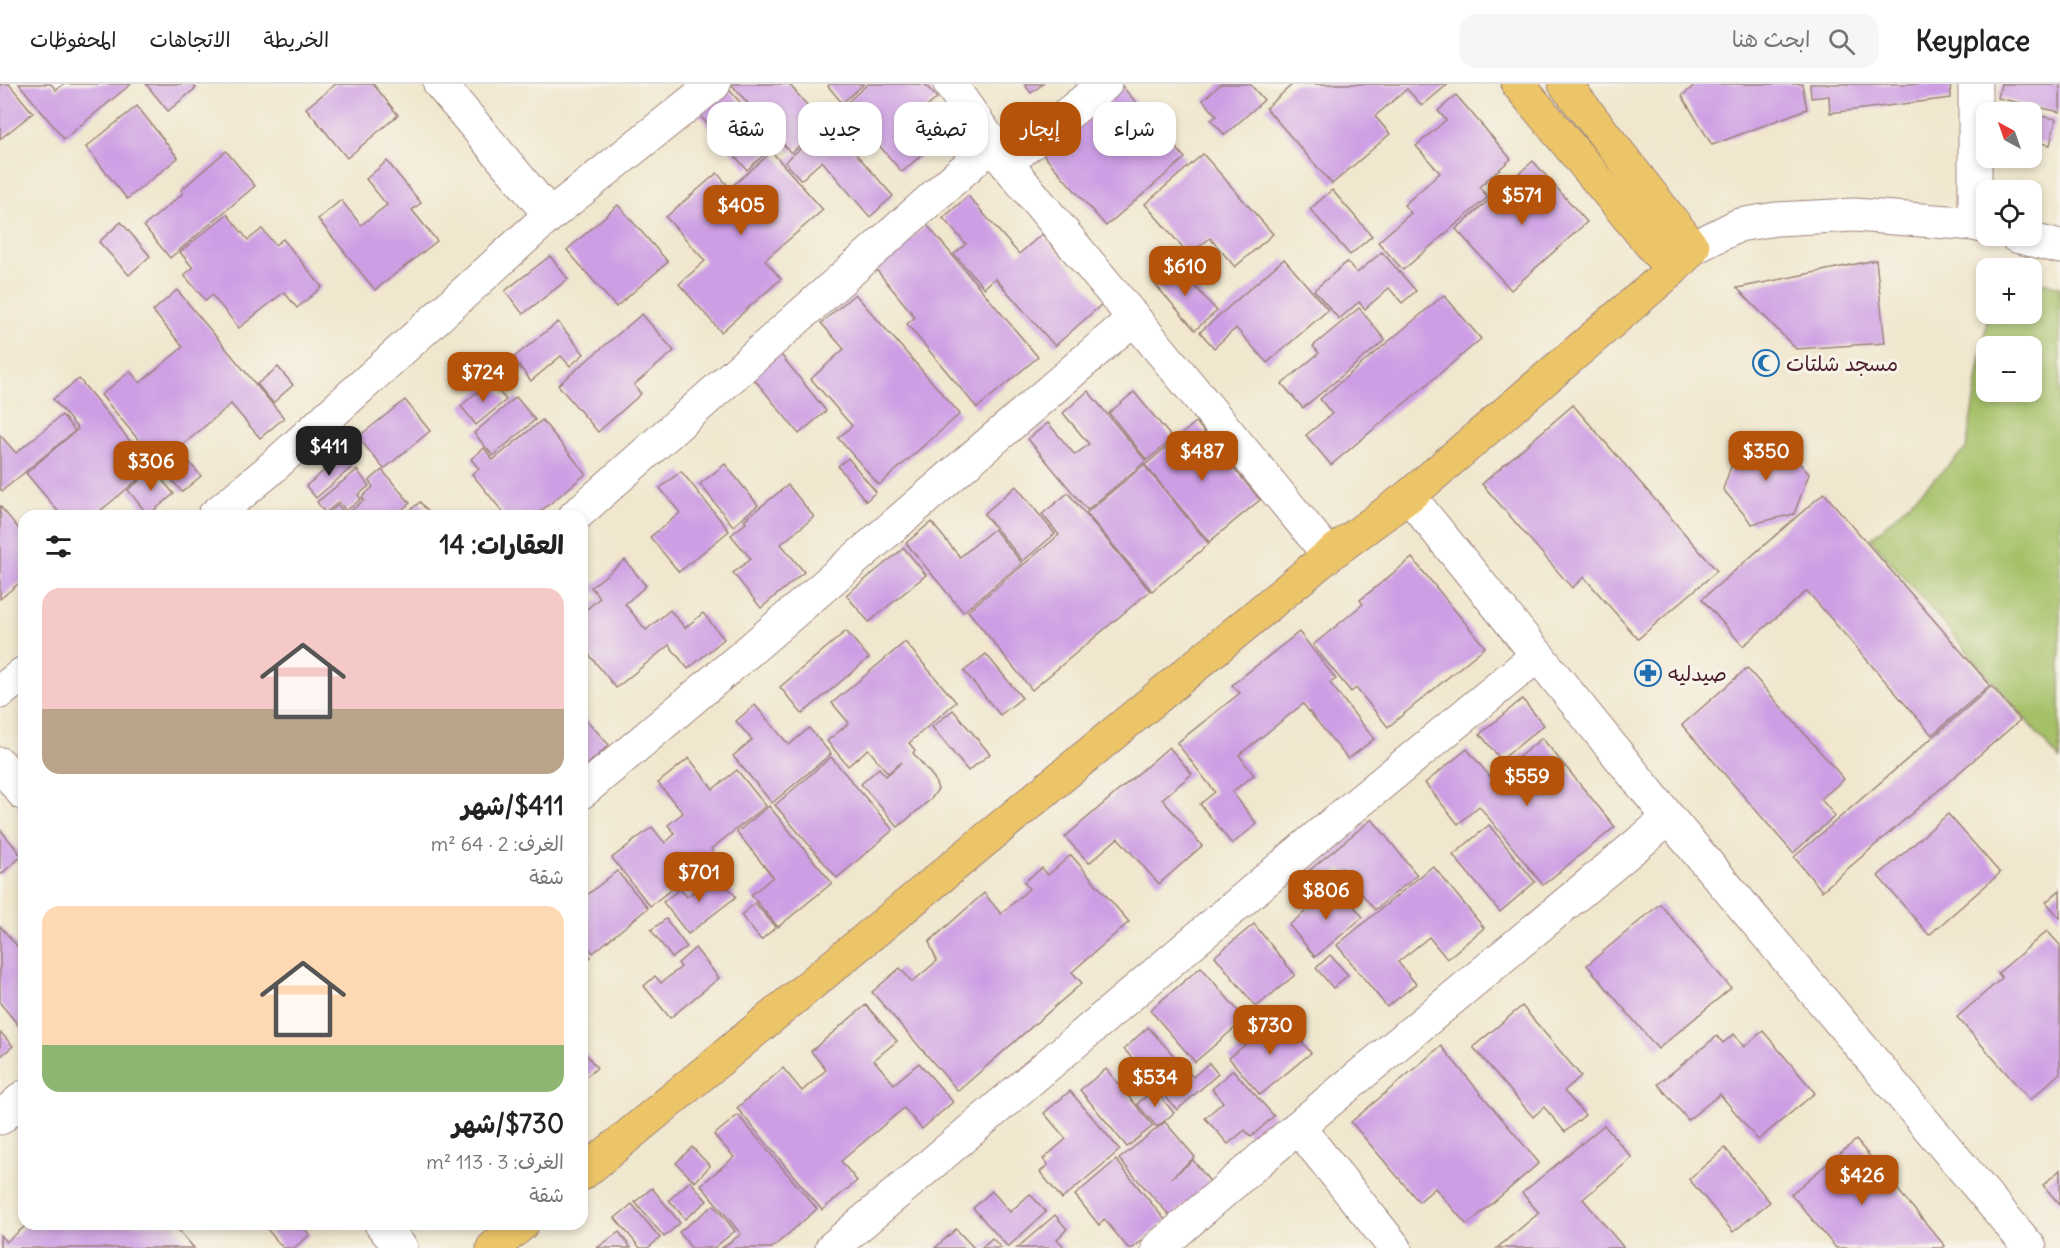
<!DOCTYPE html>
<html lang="ar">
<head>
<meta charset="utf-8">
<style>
	:root { --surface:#fff; --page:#f6f6f6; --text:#222; --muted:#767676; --line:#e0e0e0; --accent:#b45309 }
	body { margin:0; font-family:Delius,"Playpen Sans Arabic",sans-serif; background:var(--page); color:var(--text); direction:rtl; height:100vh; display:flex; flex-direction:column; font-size:22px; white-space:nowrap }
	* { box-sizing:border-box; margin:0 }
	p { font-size:20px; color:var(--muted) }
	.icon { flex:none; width:33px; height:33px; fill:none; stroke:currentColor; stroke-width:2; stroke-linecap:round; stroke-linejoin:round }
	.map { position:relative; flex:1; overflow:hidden; direction:ltr }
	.side { position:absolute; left:18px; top:426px; width:570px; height:720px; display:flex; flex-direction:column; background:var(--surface); border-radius:18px; box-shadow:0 3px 9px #0003; direction:rtl }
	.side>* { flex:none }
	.top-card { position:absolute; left:606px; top:18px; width:570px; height:54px; direction:rtl; display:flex; gap:12px }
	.needle { width:39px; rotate:320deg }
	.fabs { position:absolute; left:1976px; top:18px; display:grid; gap:12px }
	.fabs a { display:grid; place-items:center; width:66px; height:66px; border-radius:12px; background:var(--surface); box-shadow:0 3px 9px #0003; font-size:30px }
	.price { position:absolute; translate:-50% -51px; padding:0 14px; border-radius:12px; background:var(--accent); color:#fff; font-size:20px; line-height:39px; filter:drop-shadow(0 2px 3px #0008) }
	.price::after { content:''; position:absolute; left:50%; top:36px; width:18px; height:14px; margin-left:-9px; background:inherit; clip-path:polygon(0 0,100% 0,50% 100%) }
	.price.selected { background:#222; color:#fff }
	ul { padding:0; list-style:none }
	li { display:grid; align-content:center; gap:12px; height:318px; padding:0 24px }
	li span { display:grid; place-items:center; height:186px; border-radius:18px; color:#555 }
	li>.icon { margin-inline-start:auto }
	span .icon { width:108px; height:108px; fill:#fffc; stroke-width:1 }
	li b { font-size:26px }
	h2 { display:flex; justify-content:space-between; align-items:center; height:72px; padding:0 24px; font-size:26px }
	.chip { padding:0 21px; border-radius:18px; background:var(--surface); box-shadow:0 3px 9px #0003; font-size:21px; line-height:54px }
	.chip.selected { background:var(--accent); color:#fff }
	header { display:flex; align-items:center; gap:36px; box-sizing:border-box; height:84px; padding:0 30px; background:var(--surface); border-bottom:2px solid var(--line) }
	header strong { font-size:28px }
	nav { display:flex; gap:33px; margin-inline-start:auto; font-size:21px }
	.search { width:420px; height:54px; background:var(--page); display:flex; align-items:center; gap:15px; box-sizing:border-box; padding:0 21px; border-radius:18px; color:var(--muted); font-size:22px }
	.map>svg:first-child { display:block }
	.green { fill:#a5c167; stroke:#787049; stroke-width:1.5; fill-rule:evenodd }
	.building { fill:#cd9ee4 }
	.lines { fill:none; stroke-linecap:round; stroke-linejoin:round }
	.minor-casing { stroke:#9d837c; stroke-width:35 }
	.major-casing { stroke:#9d837c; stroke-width:35 }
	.minor { stroke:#fff; stroke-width:33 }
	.major { stroke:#edc569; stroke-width:33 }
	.labels { text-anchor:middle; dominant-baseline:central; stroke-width:6; stroke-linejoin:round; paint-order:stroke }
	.poi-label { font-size:21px; fill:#4a1f2b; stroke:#f7f3e8; text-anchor:start }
</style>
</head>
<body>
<header>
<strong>Keyplace</strong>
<div class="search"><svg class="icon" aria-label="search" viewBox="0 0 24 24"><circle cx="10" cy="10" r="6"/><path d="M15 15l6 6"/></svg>ابحث هنا</div>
<nav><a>الخريطة</a><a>الاتجاهات</a><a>المحفوظات</a></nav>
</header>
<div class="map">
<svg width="2060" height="1164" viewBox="0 0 2060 1164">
	<rect width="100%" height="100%" fill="#f7f3e8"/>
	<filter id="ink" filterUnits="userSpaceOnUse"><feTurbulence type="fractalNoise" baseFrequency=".0167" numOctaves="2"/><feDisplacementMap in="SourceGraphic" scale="12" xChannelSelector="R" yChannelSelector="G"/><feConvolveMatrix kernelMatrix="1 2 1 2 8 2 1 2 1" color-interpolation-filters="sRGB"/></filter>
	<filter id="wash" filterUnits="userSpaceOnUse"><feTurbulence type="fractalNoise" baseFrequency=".008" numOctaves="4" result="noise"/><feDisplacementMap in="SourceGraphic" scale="24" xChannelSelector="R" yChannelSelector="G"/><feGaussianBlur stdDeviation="1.35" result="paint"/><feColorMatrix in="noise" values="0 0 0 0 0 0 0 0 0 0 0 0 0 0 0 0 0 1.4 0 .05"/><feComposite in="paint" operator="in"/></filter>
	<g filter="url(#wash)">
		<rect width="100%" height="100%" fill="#f0e7ce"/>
		<path class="green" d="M2031 195 2060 203V676L1871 455 1966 365 1988 230H2031ZM1986 262H2031V308H1986Z"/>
		<g id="blocks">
			<g class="building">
				<path d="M0 0H9L33 29 0 55Z"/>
				<path d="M19 0H51L56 6 64 0H131L64 55Z"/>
				<path d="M146 0H192L196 4 168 27Z"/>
				<path d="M336 0H373L398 31 347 74 306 24Z"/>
				<path d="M731 0H789L824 41 791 69Z"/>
				<path d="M830 0H864L842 19 828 2Z"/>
				<path d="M868 0H925L937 14 927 23 948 48 902 88 844 21Z"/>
				<path d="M1024 0H1043L1031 9Z"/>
				<path d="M1120 0 1185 74 1106 142 1039 66Z"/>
				<path d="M1221 0H1250L1264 16 1225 51 1211 36 1217 32 1203 16Z"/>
				<path d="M1293 0H1448L1422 22 1407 5 1375 32 1390 50 1332 100 1266 24Z"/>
				<path d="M1696 0H1802L1807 25 1712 61 1682 12Z"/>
				<path d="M1810 0H1950L1951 14 1830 29 1829 12 1811 14Z"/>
				<path d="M2001 0H2060V28L1998 14Z"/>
				<path d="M726 2 776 60 747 86 697 28Z"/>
				<path d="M1456 11 1511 75 1479 103 1488 113 1403 186 1378 158 1411 129 1404 121 1440 89 1416 62 1446 36 1438 27Z"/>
				<path d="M137 22 178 74 127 115 86 63Z"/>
				<path d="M2031 30 2056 35 2050 61 2031 57Z"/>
				<path d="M829 39 893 112 870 133 822 77 801 96 785 78Z"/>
				<path d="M226 67 255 102 170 174 144 142 183 109 181 106Z"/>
				<path d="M772 68 823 126 765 176 781 195 721 248 679 200 705 177 666 133 717 89 730 104Z"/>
				<path d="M1203 70 1273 150 1235 183 1210 154 1189 171 1145 120Z"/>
				<path d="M387 77 421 119 412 126 437 157 375 206 318 135 341 116 361 141 387 121 366 95Z"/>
				<path d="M1533 77 1587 138 1511 206 1456 145Z"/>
				<path d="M1332 106 1372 152 1350 171 1310 125Z"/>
				<path d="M968 112 1019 170 1042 150 1102 220 1055 262 995 194 984 204 954 170 966 160 943 134Z"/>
				<path d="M618 121 668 178 616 223 567 166Z"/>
				<path d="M227 130 248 156 262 145 275 161 283 155 322 203 297 224 284 208 239 244 212 211 206 217 184 191 193 184 180 168Z"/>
				<path d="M121 138 150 172 129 191 99 158Z"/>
				<path d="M927 141 1038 273 977 324 907 240 915 233 875 184Z"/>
				<path d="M1382 168 1416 207 1402 219 1389 204 1365 225 1359 218 1339 235 1314 206 1347 178 1357 189Z"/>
				<path d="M550 172 568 195 523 230 505 207Z"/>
				<path d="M1284 175 1328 226 1267 279 1236 244 1214 264 1200 248Z"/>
				<path d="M1876 176 1885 259 1796 265 1737 204Z"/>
				<path d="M1175 180 1217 227 1195 246 1153 198Z"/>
				<path d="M177 206 284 334 260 354 231 320 178 365 201 392 182 408 101 311 130 287 140 299 183 263 153 227Z"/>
				<path d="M855 210 960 330 879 401 838 354 852 342 811 295 844 265 821 239Z"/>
				<path d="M1444 211 1481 255 1331 381 1306 351 1332 330 1320 315Z"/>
				<path d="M1359 224 1385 256 1303 324 1282 300 1319 269 1313 262Z"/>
				<path d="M642 230 674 267 634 301 641 310 598 348 558 301Z"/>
				<path d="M558 238 584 270 570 282 561 272 531 297 513 274Z"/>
				<path d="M778 267 826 327 799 350 750 290Z"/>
				<path d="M278 283 293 301 273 319 257 300Z"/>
				<path d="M79 295 152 384 94 432H62L26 389 78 345 53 315Z"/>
				<path d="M490 297 506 316 476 341 461 322Z"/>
				<path d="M1088 307 1146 377 1087 426 1028 355 1048 339 1075 371 1089 360 1063 329Z"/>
				<path d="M1134 308 1173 355 1147 376 1109 329Z"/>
				<path d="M516 313 535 336 493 372 474 349Z"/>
				<path d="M405 316 430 347 384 385 358 353Z"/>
				<path d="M1573 321 1717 487 1638 555 1584 493 1572 504 1482 400Z"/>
				<path d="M62 331 75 347 2 407 0 404V351L16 369Z"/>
				<path d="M542 336 586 390 535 432H506L472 390 479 385 471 375 484 364 493 376Z"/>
				<path d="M1196 338 1260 416 1209 458 1145 381Z"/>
				<path d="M1779 356 1809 390 1794 430 1752 440 1723 405 1737 366Z"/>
				<path d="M342 371 352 383 316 414 306 402Z"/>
				<path d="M848 374 876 408 866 417 838 382Z"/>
				<path d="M725 380 758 421 733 442 700 400Z"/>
				<path d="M1144 381 1209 460 1152 507 1086 429Z"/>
				<path d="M153 385 174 410 148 431 128 406Z"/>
				<path d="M357 386 369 402 358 411 361 415 346 427 339 418 325 429 317 418Z"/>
				<path d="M382 386 410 419 395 432H325L338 421 346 431 364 416 362 413 373 403 369 397Z"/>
				<path d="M681 387 729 447 679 488 650 453 680 429 660 404Z"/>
				<path d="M788 401 814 433 781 460 804 488 761 524 733 489 751 475 731 451 746 439 744 436Z"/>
				<path d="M1016 402 1055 450 1023 477 984 430Z"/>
				<path d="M1068 409 1150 507 1032 606 968 527 1059 451 1042 430Z"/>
				<path d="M1824 409 1990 601 1932 651 1807 507 1743 562 1702 515Z"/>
				<path d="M420 418 432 432H403Z"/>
				<path d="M0 422 24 451V495L0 515Z"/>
				<path d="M931 438 960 473 994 445 1022 479 963 528 906 459Z"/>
				<path d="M904 464 926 491 869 538 846 511Z"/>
				<path d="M1412 474 1485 563 1388 643 1356 604 1351 608 1313 561 1363 520 1360 516Z"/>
				<path d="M625 476 646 502 625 520 646 546 670 526 685 544 703 529 724 555 688 585 669 561 616 604 582 562V529L600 514 591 503Z"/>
				<path d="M846 547 869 574 802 630 780 603Z"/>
				<path d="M1299 548 1336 595 1330 599 1374 655 1348 675 1303 620 1239 671 1254 691 1232 708 1257 740 1232 760 1200 720 1215 708 1177 659 1240 609 1232 601Z"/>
				<path d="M905 558 956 618 909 659 915 666 913 669 934 694 938 705 931 715 898 743 861 700 879 684 886 692 902 678 888 689 868 665 848 682 827 657 849 639 832 619Z"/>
				<path d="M986 570 1022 614 1000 631 964 587Z"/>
				<path d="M1747 584 1844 695 1821 715 1835 732 1793 769 1682 641Z"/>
				<path d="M1992 602 2020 636 1822 807 1794 773Z"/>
				<path d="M1522 615 1544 641 1501 676 1480 650Z"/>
				<path d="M755 621 789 661 809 644 831 670 772 719 733 672 752 656 736 637Z"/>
				<path d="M953 626 990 670 968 687 932 643Z"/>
				<path d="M582 631 609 661 582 686Z"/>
				<path d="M1542 654 1615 743 1543 801 1479 722 1458 740 1425 699 1467 665 1492 695Z"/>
				<path d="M1169 663 1192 690 1162 715 1202 762 1159 800 1118 754 1089 779 1065 753Z"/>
				<path d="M831 673 893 746 837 794 775 721Z"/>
				<path d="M689 674 713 705 737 686 766 722 711 765 715 771 650 822 612 774 652 743 665 759 675 750 668 741 683 729 658 699Z"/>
				<path d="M769 722 832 799 778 843 751 811 773 793 737 748Z"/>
				<path d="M1948 730 2000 789 1929 851 1878 792Z"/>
				<path d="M1372 735 1417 791 1375 826 1341 784 1311 808 1300 794Z"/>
				<path d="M1489 741 1535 798 1500 828 1453 771Z"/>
				<path d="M0 745 22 772 0 791Z"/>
				<path d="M1071 771 1129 838 1072 888 1082 899 958 1007 872 908 900 884 912 898 937 877 929 858 984 809 1001 830 1029 805 1024 798 1042 784 1048 791Z"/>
				<path d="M1433 782 1484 844 1447 875 1429 853 1398 878 1416 900 1387 923 1337 861Z"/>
				<path d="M617 787 648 824 593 869 582 856V815Z"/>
				<path d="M717 790 736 813 688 850 663 818 680 805 687 813Z"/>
				<path d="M1337 802 1363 833 1315 873 1289 841Z"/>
				<path d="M2060 806V834L2046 818Z"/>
				<path d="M755 819 776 843 761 856 741 831Z"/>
				<path d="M1660 820 1731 904 1658 965 1587 881Z"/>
				<path d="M666 835 687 863 672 874 651 846Z"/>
				<path d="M1254 840 1295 891 1256 923 1215 872Z"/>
				<path d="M0 842 24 870V948L0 919Z"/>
				<path d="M2047 847 2060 861V989L2030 1016 1957 933 2002 894 1998 889Z"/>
				<path d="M582 861 591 873 582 880Z"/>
				<path d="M695 864 719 894 670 934 644 902 655 892 661 899 681 883 678 879Z"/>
				<path d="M1330 871 1348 891 1333 904 1316 884Z"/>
				<path d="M1201 883 1245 935 1195 978 1150 926Z"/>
				<path d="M866 921 897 957 874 976 894 1000 919 979 953 1018 922 1045 904 1024 841 1077 857 1097 822 1126 737 1024 783 984 802 1007 826 986 811 967Z"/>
				<path d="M1522 922 1581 992 1564 1007 1585 1031 1565 1048 1544 1023 1533 1033 1473 963Z"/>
				<path d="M1280 932 1311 969 1260 1011 1229 974Z"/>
				<path d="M1148 943 1193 993 1209 979 1218 990 1177 1026 1124 965Z"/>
				<path d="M1763 947 1815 1009 1758 1056 1720 1010 1688 1036 1658 1000 1717 952 1723 959 1734 950 1744 963Z"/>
				<path d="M1 949 13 962 0 973V950Z"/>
				<path d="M1441 962 1539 1079 1467 1141 1435 1104 1419 1118 1351 1038Z"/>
				<path d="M582 965 597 984 582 996Z"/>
				<path d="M1106 985 1153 1042 1127 1063 1080 1006Z"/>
				<path d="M1233 986 1274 1032 1251 1053 1245 1046 1228 1060 1205 1034 1223 1018 1212 1005Z"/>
				<path d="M1154 1005 1174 1029 1157 1043 1137 1020Z"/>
				<path d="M1070 1007 1120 1066 1062 1115 1040 1088 1048 1081 1043 1075 1066 1055 1044 1029Z"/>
				<path d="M738 1031 817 1125 772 1164H722L741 1150 701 1101 734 1073 714 1051Z"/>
				<path d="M1165 1038 1195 1073 1171 1094 1193 1076 1211 1099 1171 1133 1119 1075Z"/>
				<path d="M1604 1041 1632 1074 1583 1115 1624 1164H1497L1539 1129 1522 1109Z"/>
				<path d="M1856 1056 1945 1162 1943 1164H1836L1791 1110Z"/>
				<path d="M692 1063 710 1082 695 1098 676 1079Z"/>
				<path d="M1725 1064 1770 1118 1733 1148 1689 1095Z"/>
				<path d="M1116 1076 1166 1137 1133 1164H1128L1104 1135 1099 1141 1075 1111Z"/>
				<path d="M2060 1086V1121L2043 1101Z"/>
				<path d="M690 1097 707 1117 685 1135 669 1116Z"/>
				<path d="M652 1104 680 1139 664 1153 635 1118Z"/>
				<path d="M992 1107 1010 1128 1030 1110 1046 1128 1008 1163 973 1124Z"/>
				<path d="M632 1120 660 1154 648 1164H640L615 1134Z"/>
				<path d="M714 1121 735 1147 714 1164H691L679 1148Z"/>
				<path d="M1055 1131 1067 1145 1057 1155 1065 1164H1017Z"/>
				<path d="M28 1140H178L175 1142 194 1164H0V1151L6 1158Z"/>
				<path d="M263 1140H301L310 1151 294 1164H283Z"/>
				<path d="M956 1145 974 1164H935Z"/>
				<path d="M619 1148 631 1164H597Z"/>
				<path d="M992 1154 1001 1164H981Z"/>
			</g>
		</g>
	</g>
	<g filter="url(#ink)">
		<use href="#blocks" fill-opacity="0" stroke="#9d837c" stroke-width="1.5"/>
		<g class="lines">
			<defs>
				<g id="minor">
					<path d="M440 0 550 131"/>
					<path d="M950 0 1006 79 1329 471"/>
					<path d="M1975 0V140"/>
					<path d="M1006 79 1105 0"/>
					<path d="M2016 152 2060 163"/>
					<path d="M1693 164 1739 141 1776 135 1854 131 1975 140 1986 143"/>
					<path d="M1409 412 1669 734"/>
					<path d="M214 432 266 389 550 131 714 0"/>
					<path d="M575 432 993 60"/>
					<path d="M0 608 24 589"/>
					<path d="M0 680 24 710"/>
					<path d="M582 708 743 572 1134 234"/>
					<path d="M0 1034 24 1013"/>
					<path d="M1298 1043 1395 1164"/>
					<path d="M381 1140 401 1164"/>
					<path d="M832 1164 1325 746 1538 571"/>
					<path d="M1158 1164 1298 1043 1669 734 2030 1164"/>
				</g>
				<g id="major">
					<path d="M1518 0 1672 186"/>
					<path d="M582 1090 1329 471 1409 412 1672 186 1693 164 1565 0"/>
					<path d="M493 1164 522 1140"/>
				</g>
			</defs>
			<use href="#minor" class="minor-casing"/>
			<use href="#major" class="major-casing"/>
			<use href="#minor" class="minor"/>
			<use href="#major" class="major"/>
		</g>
	</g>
	<defs>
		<symbol id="mosque-ring" viewBox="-11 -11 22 22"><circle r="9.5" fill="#f7f3e8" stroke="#1f6fb2" stroke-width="1.5"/><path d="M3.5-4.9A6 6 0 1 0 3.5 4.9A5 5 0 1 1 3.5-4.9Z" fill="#1f6fb2"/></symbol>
		<symbol id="pharmacy-ring" viewBox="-11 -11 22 22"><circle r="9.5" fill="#f7f3e8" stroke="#1f6fb2" stroke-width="1.5"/><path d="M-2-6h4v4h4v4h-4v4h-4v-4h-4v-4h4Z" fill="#1f6fb2"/></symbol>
	</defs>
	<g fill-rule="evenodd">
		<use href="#mosque-ring" x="1751" y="264" width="30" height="30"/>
		<use href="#pharmacy-ring" x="1633" y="574" width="30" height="30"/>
	</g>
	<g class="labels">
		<g class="poi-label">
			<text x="1786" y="279">مسجد شلتات</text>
			<text x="1668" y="589">صيدليه</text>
		</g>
	</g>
</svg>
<div class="fabs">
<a><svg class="needle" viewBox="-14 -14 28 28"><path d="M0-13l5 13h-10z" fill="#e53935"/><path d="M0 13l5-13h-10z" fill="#767676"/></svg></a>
<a><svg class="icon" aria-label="locate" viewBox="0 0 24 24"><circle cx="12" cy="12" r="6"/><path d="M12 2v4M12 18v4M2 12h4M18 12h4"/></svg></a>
<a>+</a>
<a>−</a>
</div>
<b class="price" style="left:1522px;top:142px">$571</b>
<b class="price" style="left:741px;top:152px">$405</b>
<b class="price" style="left:1185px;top:213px">$610</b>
<b class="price" style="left:483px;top:319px">$724</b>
<b class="price selected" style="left:329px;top:393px">$411</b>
<b class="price" style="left:1202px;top:398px">$487</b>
<b class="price" style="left:1766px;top:398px">$350</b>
<b class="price" style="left:151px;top:408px">$306</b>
<b class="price" style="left:1527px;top:723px">$559</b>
<b class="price" style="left:699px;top:819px">$701</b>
<b class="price" style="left:1326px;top:837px">$806</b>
<b class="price" style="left:1270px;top:972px">$730</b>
<b class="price" style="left:1155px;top:1024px">$534</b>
<b class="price" style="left:1862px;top:1122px">$426</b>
<div class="top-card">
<a class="chip">شراء</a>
<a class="chip selected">إيجار</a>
<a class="chip">تصفية</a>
<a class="chip">جديد</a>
<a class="chip">شقة</a>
</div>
<section class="side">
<h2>العقارات: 14<svg class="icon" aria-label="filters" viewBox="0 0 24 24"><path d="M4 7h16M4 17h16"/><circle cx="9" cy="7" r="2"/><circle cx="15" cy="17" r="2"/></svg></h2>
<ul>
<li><span style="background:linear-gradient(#f6c9c9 65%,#b9a48a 0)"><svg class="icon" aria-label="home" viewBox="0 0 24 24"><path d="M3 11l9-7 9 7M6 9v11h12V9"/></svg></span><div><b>$411/شهر</b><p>الغرف: 2 · 64 m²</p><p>شقة</p></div></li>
<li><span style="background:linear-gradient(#ffd9b3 75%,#8fb573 0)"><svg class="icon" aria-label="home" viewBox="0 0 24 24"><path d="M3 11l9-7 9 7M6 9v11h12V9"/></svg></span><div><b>$730/شهر</b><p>الغرف: 3 · 113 m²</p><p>شقة</p></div></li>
</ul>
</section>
</div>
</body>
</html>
